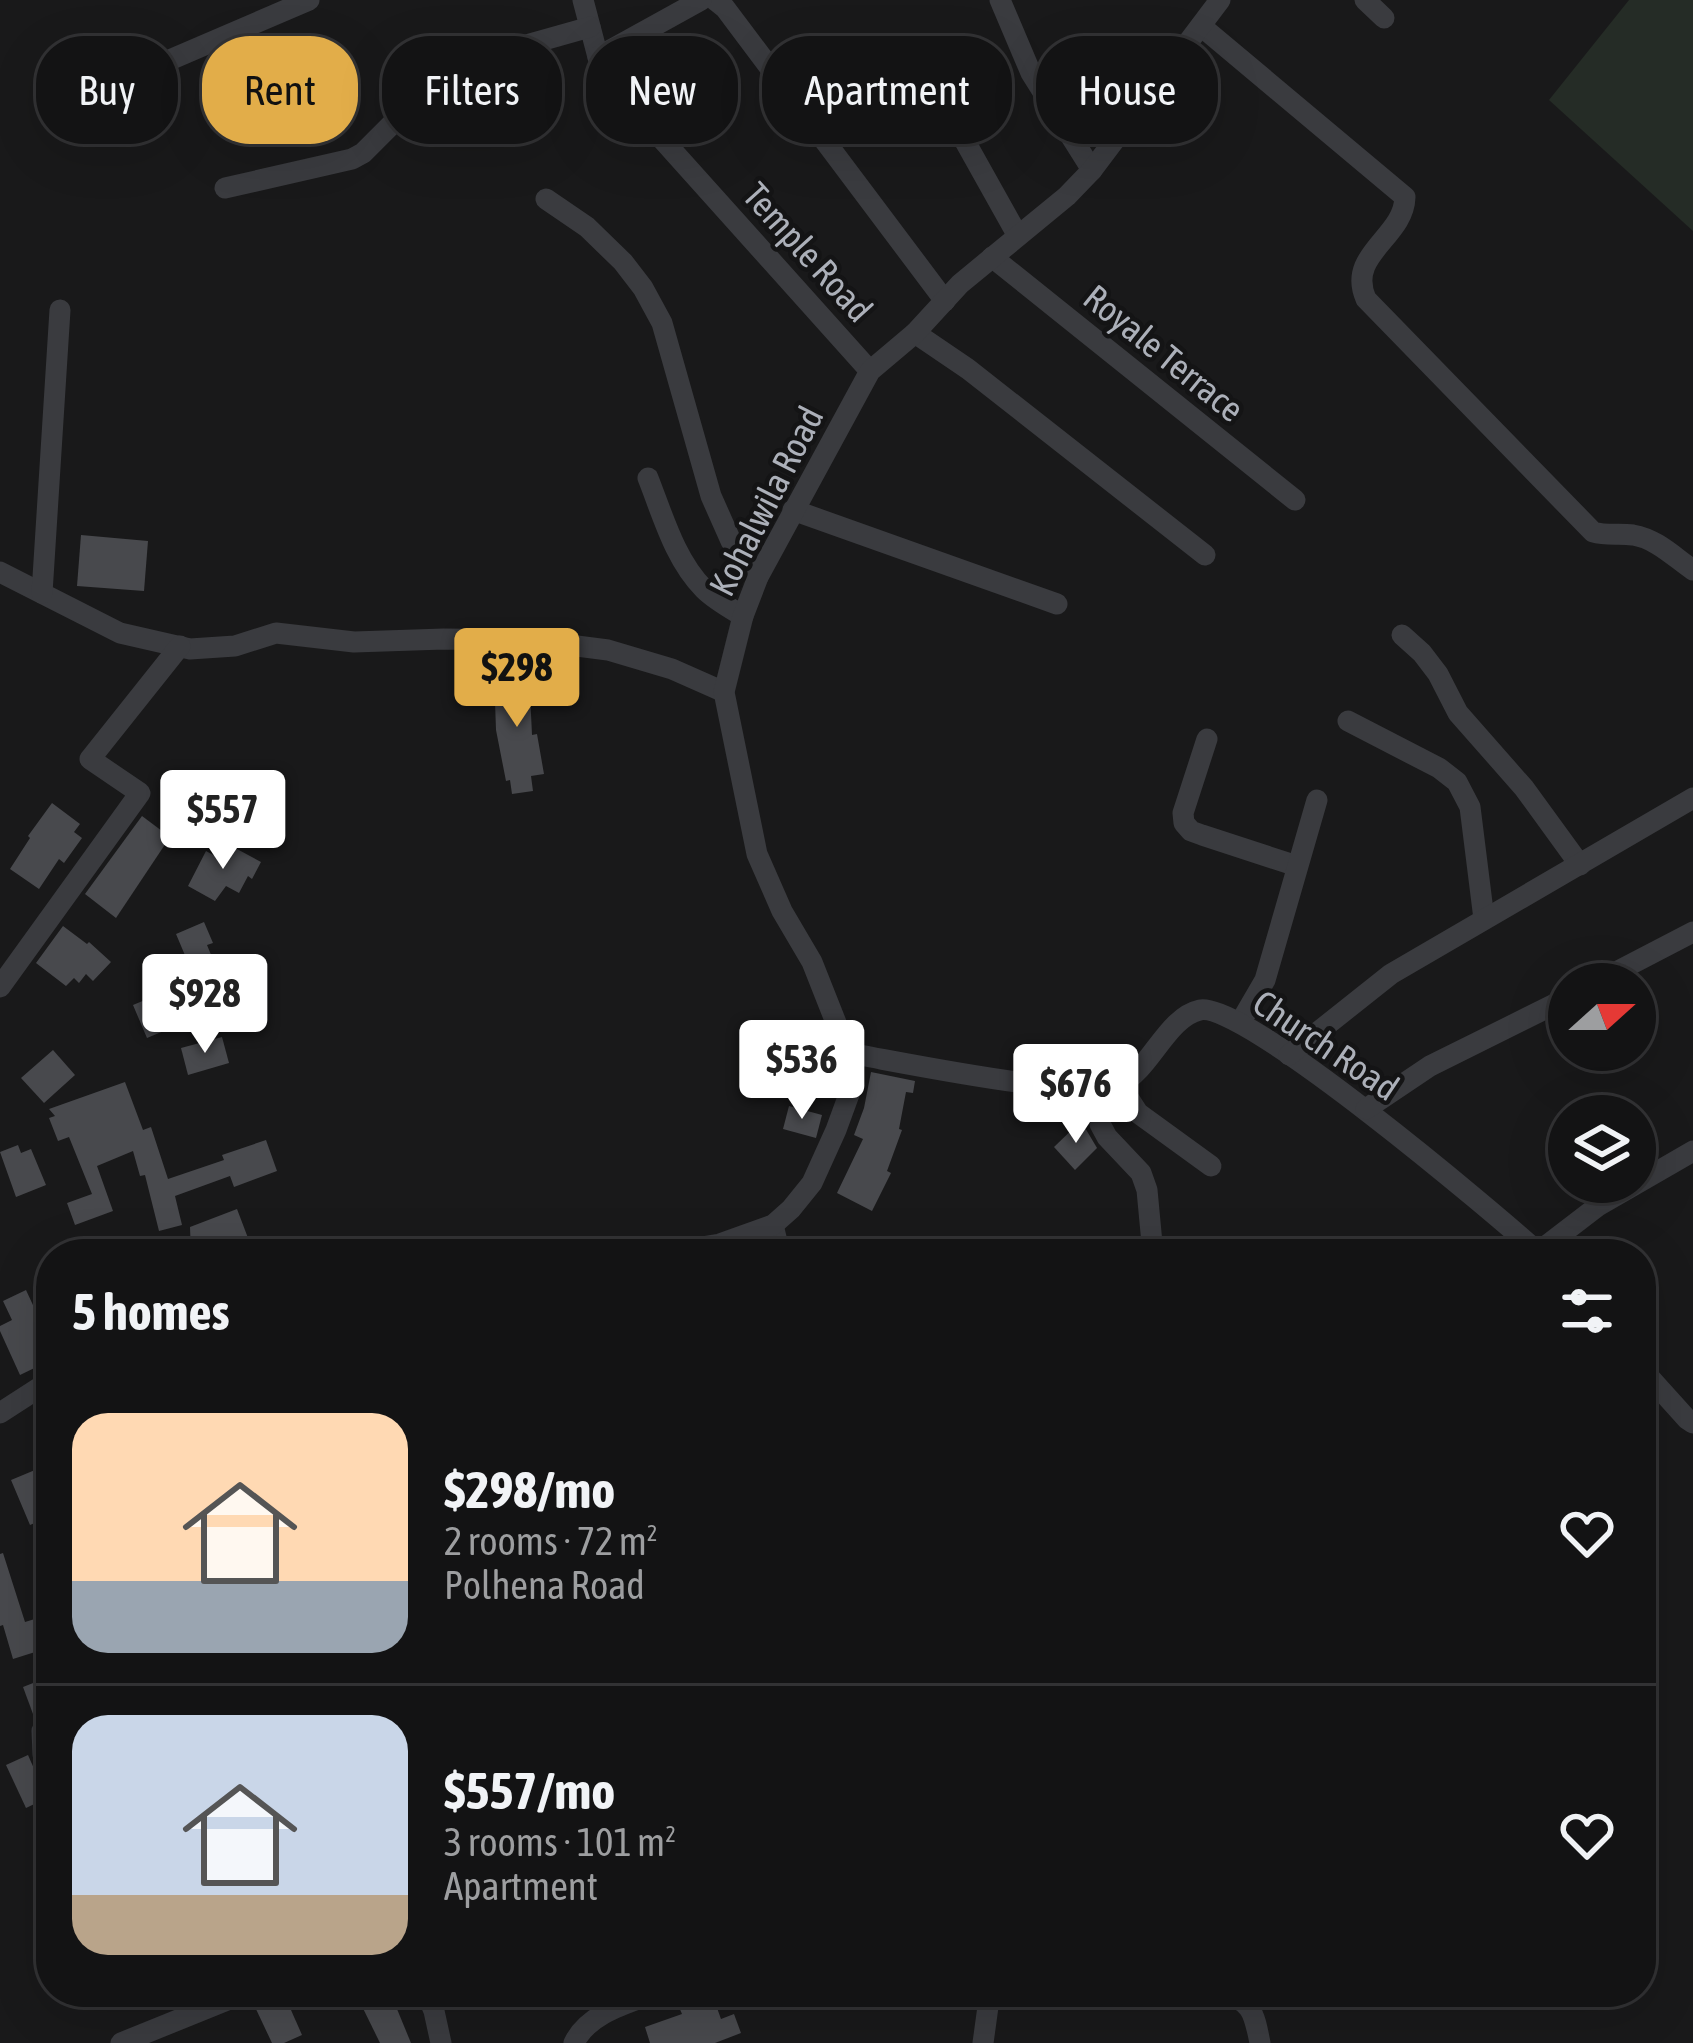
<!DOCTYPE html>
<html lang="en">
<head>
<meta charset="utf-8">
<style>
	:root { --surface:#131314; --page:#1c1c1d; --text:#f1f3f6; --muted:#9d9ea0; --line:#323234; --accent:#e2ad49 }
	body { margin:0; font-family:"Asap Condensed",sans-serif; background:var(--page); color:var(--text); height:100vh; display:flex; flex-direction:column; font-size:45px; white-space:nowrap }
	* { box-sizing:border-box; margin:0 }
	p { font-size:39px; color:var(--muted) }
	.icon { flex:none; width:66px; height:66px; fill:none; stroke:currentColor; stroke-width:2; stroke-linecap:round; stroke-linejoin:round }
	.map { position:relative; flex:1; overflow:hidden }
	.sheet { position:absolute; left:36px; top:1239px; width:1620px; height:768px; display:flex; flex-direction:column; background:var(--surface); border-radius:48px; box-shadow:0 12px 48px #0002,0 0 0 3px var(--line) }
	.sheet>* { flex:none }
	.banner { position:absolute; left:36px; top:36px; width:1623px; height:108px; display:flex; gap:24px }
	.needle { width:78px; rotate:69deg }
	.fabs { position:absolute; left:1548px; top:963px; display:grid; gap:24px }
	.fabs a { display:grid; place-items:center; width:108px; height:108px; border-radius:50%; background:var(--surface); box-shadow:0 12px 48px #0002,0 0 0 3px var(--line); font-size:60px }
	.price { position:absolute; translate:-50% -102px; padding:0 27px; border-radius:12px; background:#fff; color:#222; font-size:39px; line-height:78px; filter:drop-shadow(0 3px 6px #0008) }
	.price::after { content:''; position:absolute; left:50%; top:72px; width:36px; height:27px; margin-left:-18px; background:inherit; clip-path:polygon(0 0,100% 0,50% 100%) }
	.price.on { background:var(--accent); color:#111 }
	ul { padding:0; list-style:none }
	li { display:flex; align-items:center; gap:36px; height:300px; padding:0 36px }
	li+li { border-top:3px solid var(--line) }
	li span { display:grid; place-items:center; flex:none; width:336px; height:240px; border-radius:36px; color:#555 }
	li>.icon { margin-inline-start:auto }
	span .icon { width:144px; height:144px; fill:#fffc; stroke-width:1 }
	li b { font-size:51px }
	h2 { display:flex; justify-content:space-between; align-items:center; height:144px; padding:0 36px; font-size:51px }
	.chip { padding:0 42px; border-radius:48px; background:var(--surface); box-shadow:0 12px 48px #0002,0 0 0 3px var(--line); font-size:42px; line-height:108px }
	.chip.on { background:var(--accent); color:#111 }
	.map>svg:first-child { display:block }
	.green { fill:#252c26 }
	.building { fill:#48494d }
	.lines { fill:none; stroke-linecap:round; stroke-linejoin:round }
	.minor { stroke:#3a3b3f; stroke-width:21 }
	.labels { text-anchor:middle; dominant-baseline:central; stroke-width:9; stroke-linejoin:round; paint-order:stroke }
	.street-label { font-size:36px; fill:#acb0b9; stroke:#141415 }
</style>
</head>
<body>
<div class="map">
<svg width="1693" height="2043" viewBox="0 0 1693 2043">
	<rect width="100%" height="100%" fill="#19191a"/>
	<path class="green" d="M1629 0H1693V231L1549 100Z"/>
	<g class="building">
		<path d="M81 535 148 541 144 591 77 586Z"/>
		<path d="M529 671 532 735 537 734 544 774 531 776 533 791 512 794 510 780 506 781 496 730 494 673Z"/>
		<path d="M52 803 80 824 74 832 82 838 64 863 59 859 39 889 10 869 30 838 28 836Z"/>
		<path d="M142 816 170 837 116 918 85 894Z"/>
		<path d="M224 842 261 862 252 879 248 876 239 893 226 886 215 901 188 886 206 851 217 857Z"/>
		<path d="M204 922 213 943 207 945 231 1003 147 1038 133 1005 195 979 176 934Z"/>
		<path d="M63 926 87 944 89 942 111 962 93 981 86 974 79 983 74 978 66 986 36 963Z"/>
		<path d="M222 1037 229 1063 188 1075 181 1048Z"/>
		<path d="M53 1050 75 1075 44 1103 21 1078Z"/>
		<path d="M871 1072 915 1081 913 1093 906 1092 899 1129 902 1130 887 1171 891 1173 872 1211 837 1193 863 1139 854 1135 864 1108Z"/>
		<path d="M125 1082 143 1130 151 1127 168 1179 224 1160 222 1155 266 1140 277 1171 234 1187 230 1176 175 1196 182 1225 159 1231 145 1175 140 1176 133 1151 97 1166 113 1211 75 1225 67 1203 92 1194 69 1137 58 1141 49 1118 55 1116 49 1109Z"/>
		<path d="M789 1106 822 1115 816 1138 783 1129Z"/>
		<path d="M1081 1121 1097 1148 1075 1170 1054 1147Z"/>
		<path d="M18 1145 21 1153 31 1149 46 1185 16 1197 0 1152Z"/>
		<path d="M237 1209 248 1238 214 1251V1254H191L190 1227Z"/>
		<path d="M26 1290 51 1344V1360L20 1375 0 1331V1326L12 1320 3 1301Z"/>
		<path d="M35 1470 46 1494 51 1492V1516L30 1525 11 1480Z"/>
		<path d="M3 1553 25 1622 51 1614V1647L13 1659 3 1625 0 1626V1554Z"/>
		<path d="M51 1676V1707L33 1714 23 1687Z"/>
		<path d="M28 1755 47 1798 26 1808 6 1765Z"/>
		<path d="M355 1992H390L411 2043H380Z"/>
		<path d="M284 1994 302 2035 284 2043H272L255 2007Z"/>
		<path d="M712 1994 721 2019 734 2014 741 2033 715 2043H650L645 2027 682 2014 679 2007Z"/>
	</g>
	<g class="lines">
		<g class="minor">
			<path d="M583 0 598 57 609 80 870 371"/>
			<path d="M715 0 725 8 945 301"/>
			<path d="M1000 0 1031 73 1092 170"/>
			<path d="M1365 0 1384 18"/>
			<path d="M1201 26 1405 197C1404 238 1346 254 1366 299L1593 532C1607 536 1619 533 1633 535 1657 539 1674 557 1693 570"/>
			<path d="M598 57 701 0"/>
			<path d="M924 68 1018 236"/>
			<path d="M65 105 309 0"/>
			<path d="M225 188 352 159 363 153 407 109 455 72 491 55 590 27"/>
			<path d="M546 199 587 227 623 262 643 288 662 323 711 496 731 541 758 577"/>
			<path d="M992 257 1295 500"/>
			<path d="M915 333 968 369 1205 555"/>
			<path d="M648 478C663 516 675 560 704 589 715 600 730 608 743 616"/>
			<path d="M793 510 1057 604"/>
			<path d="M0 572 120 633 190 649 235 646 276 633 354 642 444 639 530 640 608 650 672 669 724 692"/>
			<path d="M42 593 60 310"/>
			<path d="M1402 635 1422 653 1438 674 1458 713 1524 788 1580 865"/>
			<path d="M1348 721 1439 768 1457 782 1470 807 1484 919"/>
			<path d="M1207 739 1183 813 1184 823 1191 831 1202 835 1297 866"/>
			<path d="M1593 984 1693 932"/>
			<path d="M0 987 140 793 90 759 180 646"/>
			<path d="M1240 1023 1265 980 1317 800"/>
			<path d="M848 1053C896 1061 1085 1101 1120 1084 1150 1070 1167 1017 1200 1010 1243 1000 1497 1215 1540 1254"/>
			<path d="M1289 1055 1391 974 1693 798"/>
			<path d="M1120 1085 1138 1113 1211 1166"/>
			<path d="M1099 1088 1100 1124 1107 1137 1141 1173 1147 1190 1153 1254"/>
			<path d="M1366 1109 1430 1066 1569 997"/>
			<path d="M773 1225 780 1254"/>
			<path d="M1538 1252 1598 1206 1693 1151"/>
			<path d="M658 1254 720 1244 773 1225 791 1209 812 1183 836 1130 851 1089 848 1053 812 962 782 911 757 854 724 692 743 616 758 577 870 371 915 333 960 284 1067 196 1092 170 1220 0"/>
			<path d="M1641 1368 1687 1419 1693 1423"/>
			<path d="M0 1413 51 1380"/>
			<path d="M51 1727 42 1731 43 1754 51 1775"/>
			<path d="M426 1992 434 2011 441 2043"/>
			<path d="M1219 1992C1252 2000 1254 2012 1260 2043"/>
			<path d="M121 2043 247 1992"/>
			<path d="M574 2043C588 2013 628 2003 657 1992"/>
			<path d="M983 2043 990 1992"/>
		</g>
	</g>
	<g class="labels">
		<g class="street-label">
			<text transform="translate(808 252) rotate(48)">Temple Road</text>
			<text transform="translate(1164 353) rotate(39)">Royale Terrace</text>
			<text transform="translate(766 501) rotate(-63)">Kohalwila Road</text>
			<text transform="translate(1326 1045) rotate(34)">Church Road</text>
		</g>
	</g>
</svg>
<div class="fabs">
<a><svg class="needle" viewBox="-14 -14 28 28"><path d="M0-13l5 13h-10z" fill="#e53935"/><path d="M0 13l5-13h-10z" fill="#9d9ea0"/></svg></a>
<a><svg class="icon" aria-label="layers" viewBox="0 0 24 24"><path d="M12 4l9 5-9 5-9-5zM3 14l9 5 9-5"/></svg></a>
</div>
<b class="price on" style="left:517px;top:730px">$298</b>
<b class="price" style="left:223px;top:872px">$557</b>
<b class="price" style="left:205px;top:1056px">$928</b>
<b class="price" style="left:802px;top:1122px">$536</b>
<b class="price" style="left:1076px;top:1146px">$676</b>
<div class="banner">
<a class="chip">Buy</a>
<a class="chip on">Rent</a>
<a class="chip">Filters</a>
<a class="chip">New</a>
<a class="chip">Apartment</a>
<a class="chip">House</a>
</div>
<section class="sheet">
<h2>5 homes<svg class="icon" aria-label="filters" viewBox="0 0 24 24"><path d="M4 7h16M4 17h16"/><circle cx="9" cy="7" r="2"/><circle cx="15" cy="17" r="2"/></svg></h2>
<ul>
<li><span style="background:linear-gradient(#ffd9b3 70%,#9aa5b1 0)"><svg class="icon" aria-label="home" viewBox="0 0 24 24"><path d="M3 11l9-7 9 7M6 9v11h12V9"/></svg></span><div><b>$298/mo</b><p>2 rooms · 72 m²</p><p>Polhena Road</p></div><svg class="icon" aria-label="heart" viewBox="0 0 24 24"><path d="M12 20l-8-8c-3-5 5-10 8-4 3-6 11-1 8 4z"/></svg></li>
<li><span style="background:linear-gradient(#c9d6e8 75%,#b9a48a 0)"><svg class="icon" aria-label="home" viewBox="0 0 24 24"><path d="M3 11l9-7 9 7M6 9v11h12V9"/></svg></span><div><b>$557/mo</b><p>3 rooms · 101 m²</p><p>Apartment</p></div><svg class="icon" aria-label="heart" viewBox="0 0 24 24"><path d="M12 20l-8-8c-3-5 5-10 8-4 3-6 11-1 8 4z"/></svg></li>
</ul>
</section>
</div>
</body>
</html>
